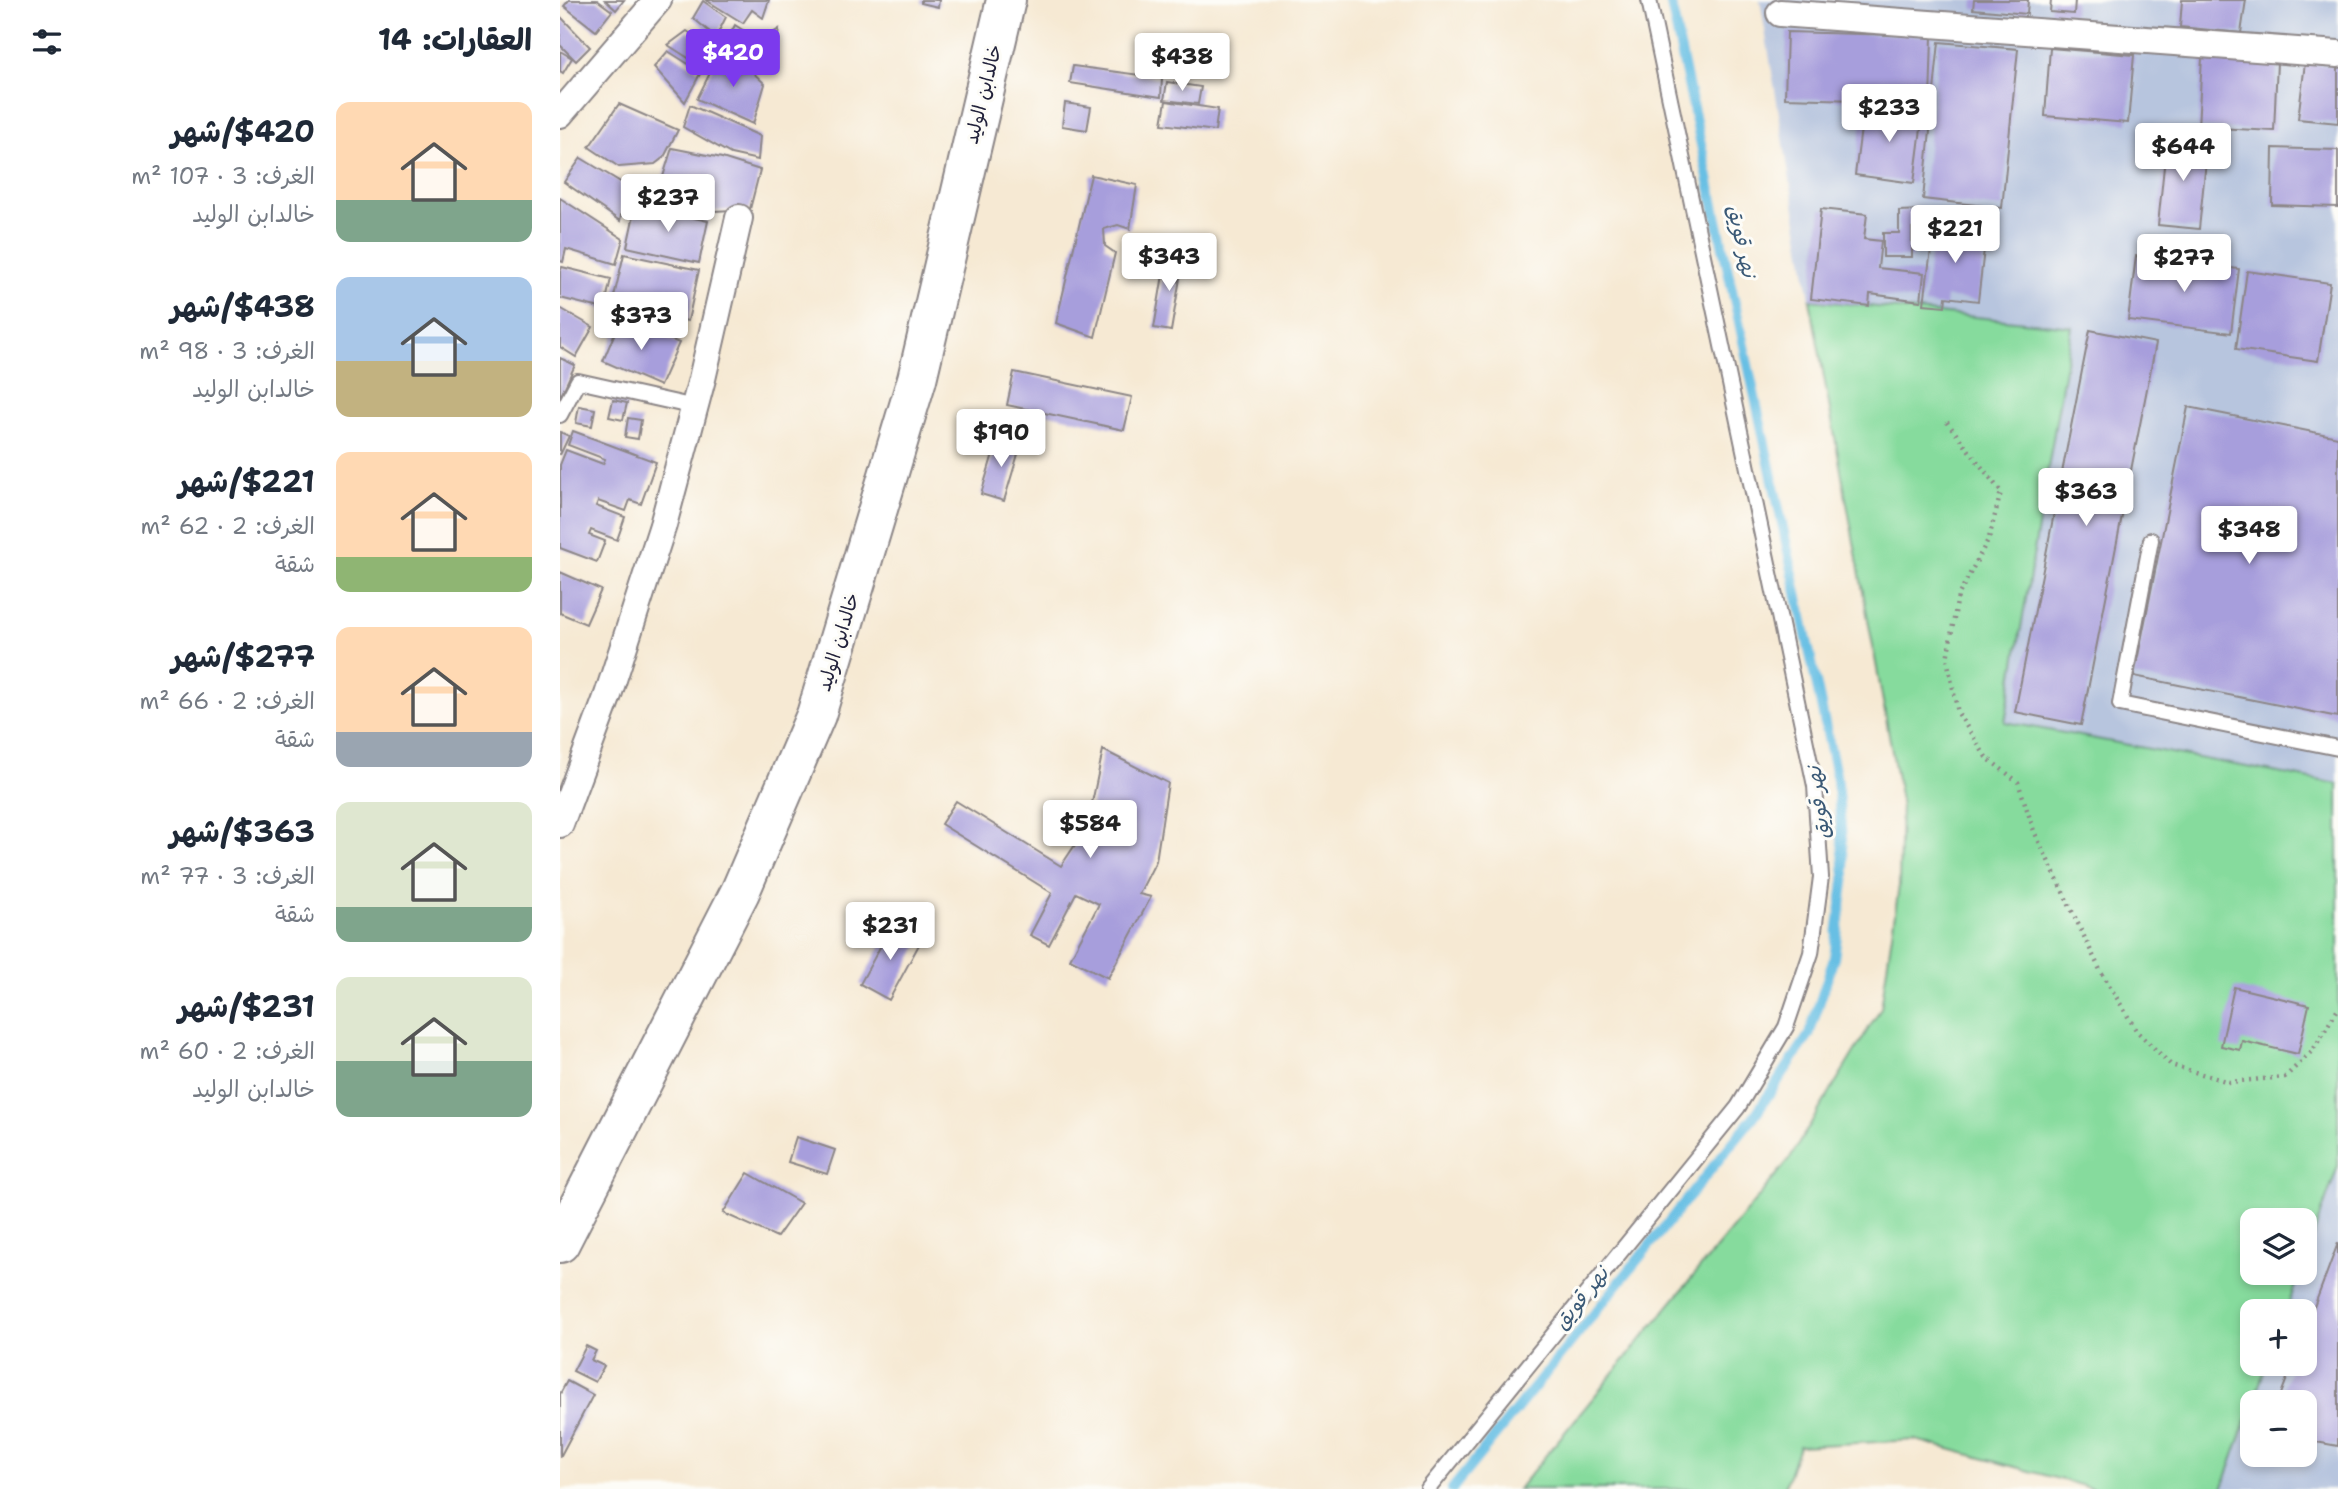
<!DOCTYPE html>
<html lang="ar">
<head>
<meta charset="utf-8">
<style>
	:root { --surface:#fff; --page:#f6f6f7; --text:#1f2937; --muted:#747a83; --accent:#7c3aed }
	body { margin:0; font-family:"Shantell Sans","Playpen Sans Arabic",sans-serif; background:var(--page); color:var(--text); direction:rtl; height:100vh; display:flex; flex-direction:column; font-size:26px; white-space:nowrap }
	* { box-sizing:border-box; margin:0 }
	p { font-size:23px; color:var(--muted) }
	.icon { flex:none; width:38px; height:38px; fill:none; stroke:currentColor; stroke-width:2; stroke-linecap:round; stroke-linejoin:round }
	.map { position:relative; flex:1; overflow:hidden; direction:ltr }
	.side { display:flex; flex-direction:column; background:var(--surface); width:560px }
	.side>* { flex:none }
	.controls { position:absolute; left:1680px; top:1208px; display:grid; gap:14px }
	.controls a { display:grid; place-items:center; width:77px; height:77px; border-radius:14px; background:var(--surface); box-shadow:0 4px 10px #0003; font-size:35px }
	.price { position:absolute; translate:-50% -60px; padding:0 16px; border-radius:7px; background:#fff; color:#222; font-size:23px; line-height:46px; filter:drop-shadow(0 2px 4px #0008) }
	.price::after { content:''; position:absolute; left:50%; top:42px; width:21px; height:16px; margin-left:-10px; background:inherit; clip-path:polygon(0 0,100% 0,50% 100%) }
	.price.selected { background:var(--accent); color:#fff }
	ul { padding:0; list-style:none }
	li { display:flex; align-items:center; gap:21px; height:175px; padding:0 28px }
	li span { display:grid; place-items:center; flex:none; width:196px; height:140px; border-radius:14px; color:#555 }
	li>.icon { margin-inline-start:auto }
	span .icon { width:84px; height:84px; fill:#fffc; stroke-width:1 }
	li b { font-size:30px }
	h2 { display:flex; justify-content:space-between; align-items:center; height:84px; padding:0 28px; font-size:30px }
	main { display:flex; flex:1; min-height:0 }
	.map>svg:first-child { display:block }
	.industrial { fill:#b7c5de }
	.green { fill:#86db9d; stroke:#547e6c; stroke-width:2 }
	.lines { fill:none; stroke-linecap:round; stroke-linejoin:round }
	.stream { stroke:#67bfe4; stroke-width:10 }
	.building { fill:#a79edc }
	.service-casing { stroke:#8c8687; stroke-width:18 }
	.minor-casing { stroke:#8c8687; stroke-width:30 }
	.secondary-casing { stroke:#8c8687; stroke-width:42 }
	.path { stroke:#8c8687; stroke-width:4.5; stroke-dasharray:2 5; stroke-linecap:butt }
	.service { stroke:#fff; stroke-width:14 }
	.minor { stroke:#fff; stroke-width:26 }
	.secondary { stroke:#fff; stroke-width:38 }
	.labels { text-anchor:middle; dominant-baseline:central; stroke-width:6; stroke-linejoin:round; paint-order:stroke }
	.street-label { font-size:19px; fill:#22223b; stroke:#fdfcf7 }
	.water-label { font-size:21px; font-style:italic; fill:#3a5976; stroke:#fdfcf7 }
</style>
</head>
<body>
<main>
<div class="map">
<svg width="1778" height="1489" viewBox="0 0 1778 1489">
	<rect width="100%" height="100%" fill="#fdfcf7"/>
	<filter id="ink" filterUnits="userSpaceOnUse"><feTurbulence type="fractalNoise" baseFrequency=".0143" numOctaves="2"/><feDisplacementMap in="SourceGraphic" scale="14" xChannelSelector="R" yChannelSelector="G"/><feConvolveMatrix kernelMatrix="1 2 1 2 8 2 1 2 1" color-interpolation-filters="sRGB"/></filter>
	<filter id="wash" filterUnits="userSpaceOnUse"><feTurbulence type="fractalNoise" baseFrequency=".00686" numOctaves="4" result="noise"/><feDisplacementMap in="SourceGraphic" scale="28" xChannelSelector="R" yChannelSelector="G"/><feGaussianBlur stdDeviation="1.57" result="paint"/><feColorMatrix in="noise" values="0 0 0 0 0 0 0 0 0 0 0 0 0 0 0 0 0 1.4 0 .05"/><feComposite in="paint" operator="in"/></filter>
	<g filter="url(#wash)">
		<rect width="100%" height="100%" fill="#f6e9d3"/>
		<g class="industrial">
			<path d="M1200 0H1778V784L1445 722 1512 327 1250 300Z"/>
			<path d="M1778 1166V1489H1662L1692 1405V1454H1745V1402H1693L1707 1363H1745V1311H1726L1740 1272H1745V1259Z"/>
		</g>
		<path class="green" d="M1250 300 1512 327 1445 722 1778 784V1166L1745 1259V1220H1692V1272H1740L1726 1311H1692V1363H1707L1662 1489H1535L1356 1440 1239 1446 1224 1489H958L1228 1161 1321 1008 1339 886 1341 801Z"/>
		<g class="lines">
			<path class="stream" d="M892 1489 1195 1115 1249 1035 1274 958 1285 875 1277 780 1110 0"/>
		</g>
		<g id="blocks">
			<g class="building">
				<path d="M9 0H37L52 11 36 31 4 6Z"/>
				<path d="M45 0H64L56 10Z"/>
				<path d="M146 0H209L203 18 192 10 183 23Z"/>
				<path d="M361 0H379L378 7 361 3Z"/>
				<path d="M1414 0H1468L1467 14 1413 9Z"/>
				<path d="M1491 0H1515L1514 14 1490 12Z"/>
				<path d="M1622 0H1686L1681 33 1620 27Z"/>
				<path d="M143 1 166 17 156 37 133 18Z"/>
				<path d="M0 16 30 47 16 61 0 45Z"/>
				<path d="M175 25 200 41 219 29 214 61 205 66 184 60 163 48Z"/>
				<path d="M127 31 154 50 144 68 108 45Z"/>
				<path d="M1227 32 1372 36 1370 102 1225 98Z"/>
				<path d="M1379 42 1458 49 1442 208 1363 199Z"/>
				<path d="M1490 48 1574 55 1568 123 1485 116Z"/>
				<path d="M0 51 12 58 3 73 0 71Z"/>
				<path d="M108 51 141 72 125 102 94 67Z"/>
				<path d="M161 51 184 64 205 84 193 124 137 99Z"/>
				<path d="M1642 58 1717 62 1714 131 1638 127Z"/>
				<path d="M1745 63 1778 67V123L1738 119Z"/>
				<path d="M513 66 602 78 601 97 510 83Z"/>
				<path d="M607 82 641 87 638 104 604 100Z"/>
				<path d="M606 101 658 109 655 131 602 124Z"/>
				<path d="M505 103 531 107 527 130 502 126Z"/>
				<path d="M59 104 118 130 104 157 95 164 59 167 29 147Z"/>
				<path d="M130 105 200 136 198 160 171 154 123 127Z"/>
				<path d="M1304 105 1363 113 1354 183 1295 175Z"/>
				<path d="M1607 137 1648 141 1639 229 1598 225Z"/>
				<path d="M112 148 162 158 200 170 190 209 154 211 101 183Z"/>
				<path d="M1713 148 1778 150V207L1712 205Z"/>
				<path d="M21 158 67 186 60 221 4 182Z"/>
				<path d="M531 175 577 185 570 229 558 225 544 229 545 246 555 253 535 337 496 323Z"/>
				<path d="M0 198 63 239 56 264 6 249 3 262 0 261Z"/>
				<path d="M76 205 148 221 139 263 67 247Z"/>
				<path d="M1261 209 1307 214 1304 239 1321 241 1318 268 1364 273 1361 301 1310 294 1309 306 1251 299Z"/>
				<path d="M1362 210V228H1352V257H1323V233H1339V211Z"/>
				<path d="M1374 226 1426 232 1418 301 1386 297 1385 306 1364 304Z"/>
				<path d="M64 254 139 270 128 321 52 305Z"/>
				<path d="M624 255 611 331 594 328 606 257Z"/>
				<path d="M1576 256 1679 269 1671 333 1568 320Z"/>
				<path d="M2 267 51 279 44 309 0 298V272Z"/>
				<path d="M1687 271 1770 283 1758 361 1676 349Z"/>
				<path d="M0 308 33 327 16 357 0 347Z"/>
				<path d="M61 318 119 343 100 386 43 361Z"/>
				<path d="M1530 330 1596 343 1521 725 1455 712Z"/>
				<path d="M0 358 15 365 0 398Z"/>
				<path d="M454 372 572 397 564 430 447 405Z"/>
				<path d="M53 400 67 403 63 420 49 417Z"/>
				<path d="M19 406 35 409 32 426 16 423Z"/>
				<path d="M1628 407 1778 437V717L1574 676Z"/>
				<path d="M68 418 81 420 78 439 65 437Z"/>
				<path d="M13 431 96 462 81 504 70 500 66 511 38 501 36 506 65 517 57 540 31 530 29 535 45 541 37 562 0 548V465L6 450 43 464 45 459 8 445Z"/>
				<path d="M0 432 9 436 0 455Z"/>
				<path d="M438 437 461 444 444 501 421 494Z"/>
				<path d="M0 572 41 590 26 624 0 613Z"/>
				<path d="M543 750 608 783 596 861 579 894 591 897 548 978 510 959 539 904 516 893 489 945 470 935 492 893 381 824 396 801 501 866 527 827Z"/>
				<path d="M332 925 361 941 329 1000 300 984Z"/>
				<path d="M1674 987 1749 1005 1738 1054 1682 1041 1680 1050 1661 1046Z"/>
				<path d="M236 1137 275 1150 267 1174 228 1162Z"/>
				<path d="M188 1173 241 1203 217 1237 163 1213Z"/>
				<path d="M1778 1243V1446L1745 1440V1402H1718L1733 1363H1745V1331Z"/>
				<path d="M26 1346 36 1351 31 1360 44 1366 35 1382 13 1371Z"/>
				<path d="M7 1381 33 1395 0 1457V1394Z"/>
			</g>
		</g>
	</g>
	<g filter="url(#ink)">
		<use href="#blocks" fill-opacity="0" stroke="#8c8687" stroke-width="2"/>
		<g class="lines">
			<defs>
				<g id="service">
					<path d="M0 415 18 381 135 407"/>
					<path d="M1591 540 1560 704 1778 748"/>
					<path d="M868 1489 1178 1107 1226 1027 1251 953 1261 877 1255 786 1089 0"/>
				</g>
				<g id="minor">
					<path d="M1220 13 1778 54"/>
					<path d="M0 114 98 0"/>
					<path d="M0 824 48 695 103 525 142 379 179 218"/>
				</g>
				<path id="secondary" d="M0 1243 180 892 256 715 357 379 446 0"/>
			</defs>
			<use href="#service" class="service-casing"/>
			<use href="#minor" class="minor-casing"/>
			<use href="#secondary" class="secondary-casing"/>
			<path class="path" d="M1387 422 1441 492 1429 538 1398 596 1387 659 1398 713 1426 757 1458 782 1474 831 1540 970 1576 1030 1611 1065 1669 1082 1725 1077 1753 1050 1778 1009"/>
			<use href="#service" class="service"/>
			<use href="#minor" class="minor"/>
			<use href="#secondary" class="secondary"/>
		</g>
	</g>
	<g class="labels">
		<g class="street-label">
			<text transform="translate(423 94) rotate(-76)">خالدابن الوليد</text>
			<text transform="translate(278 642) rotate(-73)">خالدابن الوليد</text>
		</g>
		<g class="water-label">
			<text transform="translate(1182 241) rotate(78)">نهر قويق</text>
			<text transform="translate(1258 803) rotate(-97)">نهر قويق</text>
			<text transform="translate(1021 1298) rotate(-51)">نهر قويق</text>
		</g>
	</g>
</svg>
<div class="controls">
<a><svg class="icon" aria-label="layers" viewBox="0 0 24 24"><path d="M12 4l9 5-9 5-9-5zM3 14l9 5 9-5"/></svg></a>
<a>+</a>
<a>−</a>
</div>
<b class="price selected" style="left:173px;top:89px">$420</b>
<b class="price" style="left:622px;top:93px">$438</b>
<b class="price" style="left:1329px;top:144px">$233</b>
<b class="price" style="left:1623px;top:183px">$644</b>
<b class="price" style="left:108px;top:234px">$237</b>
<b class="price" style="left:1395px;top:265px">$221</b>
<b class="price" style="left:609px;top:293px">$343</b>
<b class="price" style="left:1624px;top:294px">$277</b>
<b class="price" style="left:81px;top:352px">$373</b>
<b class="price" style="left:441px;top:469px">$190</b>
<b class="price" style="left:1526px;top:528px">$363</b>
<b class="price" style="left:1689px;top:566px">$348</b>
<b class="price" style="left:530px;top:860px">$584</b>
<b class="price" style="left:330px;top:962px">$231</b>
</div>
<section class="side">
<h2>العقارات: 14<svg class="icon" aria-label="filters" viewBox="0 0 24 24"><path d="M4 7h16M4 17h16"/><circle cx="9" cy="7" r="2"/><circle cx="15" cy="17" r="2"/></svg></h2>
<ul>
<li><span style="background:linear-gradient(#ffd9b3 70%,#7fa58c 0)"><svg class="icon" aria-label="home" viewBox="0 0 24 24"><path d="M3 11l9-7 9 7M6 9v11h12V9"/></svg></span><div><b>$420/شهر</b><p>الغرف: 3 · 107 m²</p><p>خالدابن الوليد</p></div></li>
<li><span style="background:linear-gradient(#a9c7e8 60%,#c2b280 0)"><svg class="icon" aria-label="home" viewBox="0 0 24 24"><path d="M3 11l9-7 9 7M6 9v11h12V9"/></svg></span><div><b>$438/شهر</b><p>الغرف: 3 · 98 m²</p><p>خالدابن الوليد</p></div></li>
<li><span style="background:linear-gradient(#ffd9b3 75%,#8fb573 0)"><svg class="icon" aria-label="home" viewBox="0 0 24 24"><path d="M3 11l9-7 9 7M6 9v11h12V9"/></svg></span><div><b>$221/شهر</b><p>الغرف: 2 · 62 m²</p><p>شقة</p></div></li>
<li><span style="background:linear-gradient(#ffd9b3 75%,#9aa5b1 0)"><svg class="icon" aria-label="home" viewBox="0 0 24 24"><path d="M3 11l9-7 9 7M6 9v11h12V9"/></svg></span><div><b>$277/شهر</b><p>الغرف: 2 · 66 m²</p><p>شقة</p></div></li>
<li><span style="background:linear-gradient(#dfe7d0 75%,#7fa58c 0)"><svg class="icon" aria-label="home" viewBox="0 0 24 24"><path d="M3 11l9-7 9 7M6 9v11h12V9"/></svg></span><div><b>$363/شهر</b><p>الغرف: 3 · 77 m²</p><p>شقة</p></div></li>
<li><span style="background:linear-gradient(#dfe7d0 60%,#7fa58c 0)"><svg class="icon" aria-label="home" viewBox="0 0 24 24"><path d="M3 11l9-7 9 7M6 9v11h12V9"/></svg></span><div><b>$231/شهر</b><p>الغرف: 2 · 60 m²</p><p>خالدابن الوليد</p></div></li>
</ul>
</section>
</main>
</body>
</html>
